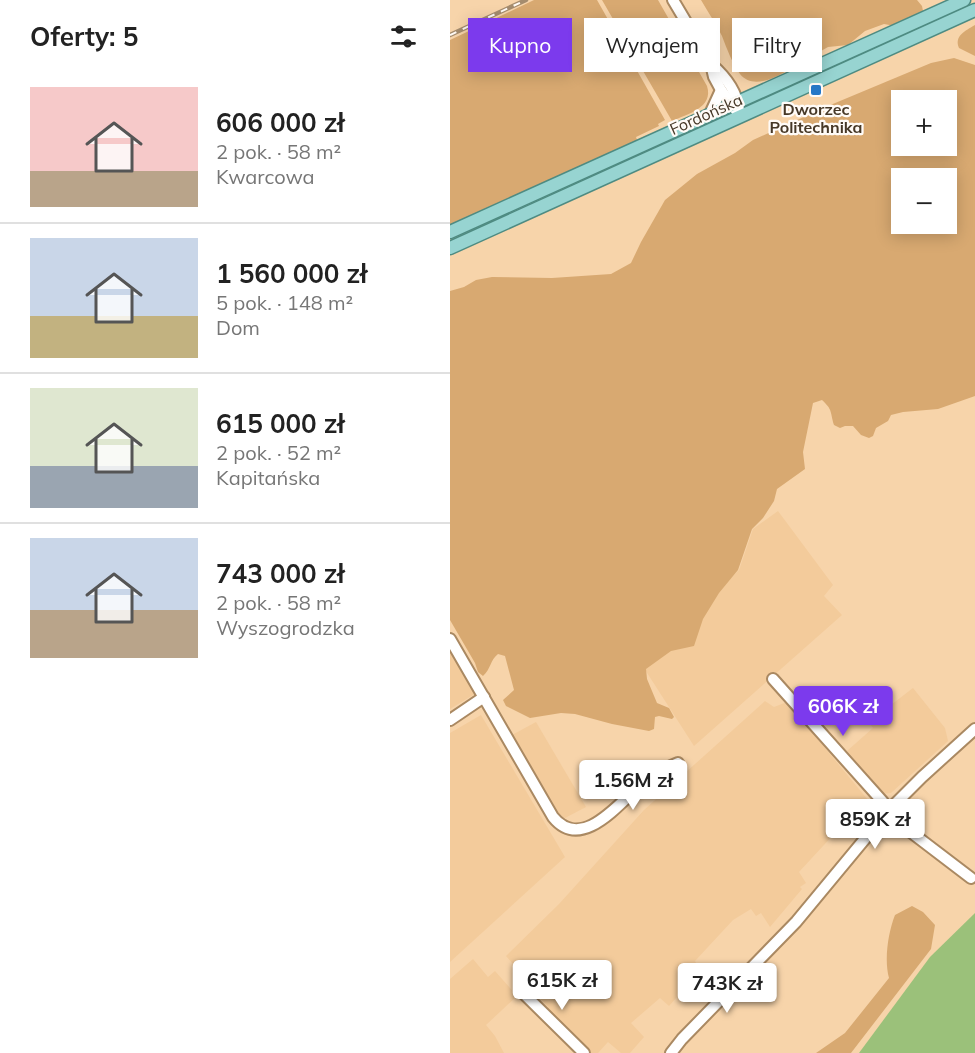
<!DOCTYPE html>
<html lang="pl">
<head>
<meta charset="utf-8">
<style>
	:root { --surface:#fff; --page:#f6f6f6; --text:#222; --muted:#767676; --line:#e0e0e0; --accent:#7c3aed }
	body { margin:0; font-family:Mulish,sans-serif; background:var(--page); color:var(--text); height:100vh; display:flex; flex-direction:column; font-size:22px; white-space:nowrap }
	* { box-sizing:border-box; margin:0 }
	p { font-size:20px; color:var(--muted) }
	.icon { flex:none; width:33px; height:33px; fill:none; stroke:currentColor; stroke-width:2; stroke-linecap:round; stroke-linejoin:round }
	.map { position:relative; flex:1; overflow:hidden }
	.panel { display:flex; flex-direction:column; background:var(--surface); width:450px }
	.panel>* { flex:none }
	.hud { position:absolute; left:18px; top:18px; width:417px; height:54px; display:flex; gap:12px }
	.fabs { position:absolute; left:441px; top:90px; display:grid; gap:12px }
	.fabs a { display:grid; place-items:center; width:66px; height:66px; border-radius:0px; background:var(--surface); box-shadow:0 3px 15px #0003; font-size:30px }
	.price { position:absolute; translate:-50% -51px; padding:0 14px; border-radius:6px; background:#fff; color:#222; font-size:20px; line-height:39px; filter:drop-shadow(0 2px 3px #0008) }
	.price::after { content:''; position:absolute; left:50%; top:36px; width:18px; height:14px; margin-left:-9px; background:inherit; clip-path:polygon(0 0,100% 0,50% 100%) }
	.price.active { background:var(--accent); color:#fff }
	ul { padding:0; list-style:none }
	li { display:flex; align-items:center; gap:18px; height:150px; padding:0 30px }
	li+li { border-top:2px solid var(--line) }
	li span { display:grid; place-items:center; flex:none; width:168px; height:120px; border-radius:0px; color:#555 }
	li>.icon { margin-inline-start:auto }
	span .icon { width:72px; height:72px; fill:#fffc; stroke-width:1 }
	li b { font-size:26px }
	h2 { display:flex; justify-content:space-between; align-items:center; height:72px; padding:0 30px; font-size:26px }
	.chip { padding:0 21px; border-radius:0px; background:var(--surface); box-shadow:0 3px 15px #0003; font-size:21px; line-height:54px }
	.chip.active { background:var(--accent); color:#fff }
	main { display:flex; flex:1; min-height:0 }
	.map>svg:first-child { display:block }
	.built { fill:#f3cb9b }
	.green { fill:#d8a971; fill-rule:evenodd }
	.water { fill:#9bc17a }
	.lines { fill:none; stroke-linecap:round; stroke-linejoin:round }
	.minor-casing { stroke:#aa8962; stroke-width:14 }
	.major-casing { stroke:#4e8b82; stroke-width:15 }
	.minor { stroke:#fff; stroke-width:10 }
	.major { stroke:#97d4d1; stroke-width:12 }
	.rail-casing { stroke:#a58c6e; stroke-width:4.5 }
	.rail { stroke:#fffbf7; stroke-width:2; stroke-dasharray:7; stroke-linecap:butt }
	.poi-dot { fill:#2678c7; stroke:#fffbf7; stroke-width:2 }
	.labels { text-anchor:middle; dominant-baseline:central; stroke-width:4.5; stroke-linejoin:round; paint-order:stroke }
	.poi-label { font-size:16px; font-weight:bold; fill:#463827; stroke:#fffbf7 }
	.street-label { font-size:16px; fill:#463827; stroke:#fffbf7 }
</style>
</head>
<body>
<main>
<section class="panel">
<h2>Oferty: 5<svg class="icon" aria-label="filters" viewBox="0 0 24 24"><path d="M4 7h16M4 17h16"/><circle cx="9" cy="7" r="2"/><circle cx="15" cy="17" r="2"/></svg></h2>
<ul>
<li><span style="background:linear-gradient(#f6c9c9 70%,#b9a48a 0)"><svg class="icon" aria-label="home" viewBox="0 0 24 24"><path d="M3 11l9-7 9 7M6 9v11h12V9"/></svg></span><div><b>606 000 zł</b><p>2 pok. · 58 m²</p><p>Kwarcowa</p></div></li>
<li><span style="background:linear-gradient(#c9d6e8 65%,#c2b280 0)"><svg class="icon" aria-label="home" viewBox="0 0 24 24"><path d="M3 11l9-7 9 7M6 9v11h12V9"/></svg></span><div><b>1 560 000 zł</b><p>5 pok. · 148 m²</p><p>Dom</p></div></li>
<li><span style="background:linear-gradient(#dfe7d0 65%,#9aa5b1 0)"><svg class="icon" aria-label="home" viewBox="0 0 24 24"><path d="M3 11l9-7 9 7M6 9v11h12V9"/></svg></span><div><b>615 000 zł</b><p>2 pok. · 52 m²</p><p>Kapitańska</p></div></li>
<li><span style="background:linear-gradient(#c9d6e8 60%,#b9a48a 0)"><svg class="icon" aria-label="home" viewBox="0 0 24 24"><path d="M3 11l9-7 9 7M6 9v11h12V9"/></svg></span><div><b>743 000 zł</b><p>2 pok. · 58 m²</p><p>Wyszogrodzka</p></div></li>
</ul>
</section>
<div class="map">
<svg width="525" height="1053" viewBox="0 0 525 1053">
	<rect width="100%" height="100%" fill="#f7d4aa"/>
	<g class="built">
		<path d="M328 511 383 585 374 596 392 615 244 746 192 665 289 570 303 529Z"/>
		<path d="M0 648 28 692 0 709Z"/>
		<path d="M463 688 495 728 498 741 441 793 432 794 397 751 423 728 419 722Z"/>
		<path d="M315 701 324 707 337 702 418 800 409 807 349 872 356 883 350 887 352 889 320 927 311 913 306 916 301 909 283 920 245 961 250 971 219 1006 210 998 181 1023 194 1037 180 1053H171L158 1042 148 1053H139L95 1011 98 1007 79 988 78 979 72 973 76 969 68 960 63 964 56 956 109 904 194 810Z"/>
		<path d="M31 715 115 857 0 962V733Z"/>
		<path d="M86 722 136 807 115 818 110 815 62 735Z"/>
		<path d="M23 959 38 977 45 971 67 996 36 1025 45 1036 54 1053H0V979Z"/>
	</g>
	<g class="green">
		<path d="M84 0H147L215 120 208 124 209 126 186 137 187 140 174 149 0 228V40Z"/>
		<path d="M152 0H208L257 86C264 108 237 114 222 121Z"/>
		<path d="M251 0H467L472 6 473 11 470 16 445 26 434 24 415 31 398 45 378 47 371 51 363 57 360 62 351 61C337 72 305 93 290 74 282 63 277 49 272 36 266 24 258 12 251 0Z"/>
		<path d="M481 21 478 26 314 101 312 96Z"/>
		<path d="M525 25V56L509 48C504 36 515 31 525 25Z"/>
		<path d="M504 58 525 65V396L488 409 453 412 441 415 438 421 426 428 423 436 419 438 411 435 403 426H395L390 428 384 425C380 412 383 410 372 400L363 403 353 452 355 469 327 489 324 501 313 518 302 529 288 570 269 593 253 619 244 646 221 651 196 669 197 679 207 703 219 708 224 717 222 719 209 716 205 717 204 729 199 731 162 724 125 714 111 713 80 718 56 706 53 700 64 690 55 656 48 654C40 660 41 669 33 676L28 672 25 663 0 620V291L14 287 26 280 42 277 102 278 161 274 181 263 191 242 215 200 247 174 285 153 303 140 378 106 481 63ZM452 100H496V146H452ZM452 178H496V224H452Z"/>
		<path d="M462 906 473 912 485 925 481 949 401 1053H366L395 1033 439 978C434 960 438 933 445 915Z"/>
	</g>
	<path class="water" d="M525 913V1053H409L480 957Z"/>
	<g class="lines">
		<defs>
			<g id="minor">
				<path d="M223 0 261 64 264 77 271 90 290 116"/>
				<path d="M261 64C275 76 287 91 289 110"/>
				<path d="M260 114 271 90"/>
				<path d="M0 639 103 817C133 854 172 799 195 781 205 773 216 768 228 763"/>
				<path d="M323 679 433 802 441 817 521 878"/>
				<path d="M0 720 34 697"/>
				<path d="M70 990 134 1053"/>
				<path d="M221 1053 232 1039 346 922 438 811 472 777 525 729"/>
			</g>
			<g id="major">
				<path d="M0 232 514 0"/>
				<path d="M0 248 525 10"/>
			</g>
		</defs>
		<use href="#minor" class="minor-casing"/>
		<use href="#major" class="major-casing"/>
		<use href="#minor" class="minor"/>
		<use href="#major" class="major"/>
		<defs>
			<path id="rail" d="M0 35 76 0"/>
		</defs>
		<use href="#rail" class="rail-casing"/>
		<use href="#rail" class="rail"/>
	</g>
	<rect class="poi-dot" x="360" y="84" width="12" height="12" rx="3"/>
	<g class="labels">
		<g class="poi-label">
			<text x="366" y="109">Dworzec<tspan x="366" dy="18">Politechnika</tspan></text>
		</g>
		<g class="street-label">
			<text transform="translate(256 114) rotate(-24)">Fordońska</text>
		</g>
	</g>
</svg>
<div class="fabs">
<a>+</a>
<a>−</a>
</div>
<b class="price active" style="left:393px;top:737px">606K zł</b>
<b class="price" style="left:183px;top:811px">1.56M zł</b>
<b class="price" style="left:425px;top:850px">859K zł</b>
<b class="price" style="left:112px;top:1011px">615K zł</b>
<b class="price" style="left:277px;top:1014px">743K zł</b>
<div class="hud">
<a class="chip active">Kupno</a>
<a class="chip">Wynajem</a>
<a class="chip">Filtry</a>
</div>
</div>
</main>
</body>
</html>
